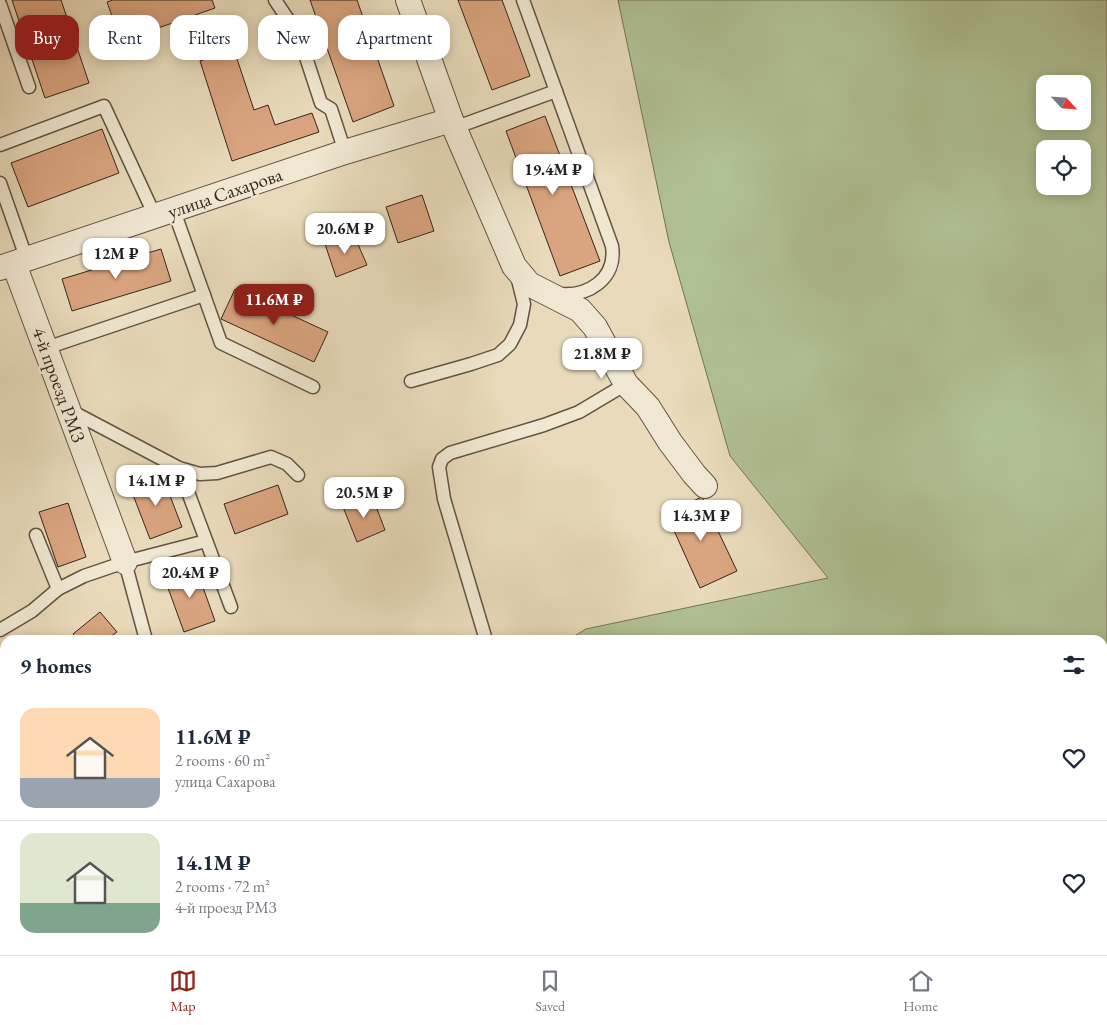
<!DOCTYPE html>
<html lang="en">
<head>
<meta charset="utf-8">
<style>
	:root { --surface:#fff; --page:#f6f6f7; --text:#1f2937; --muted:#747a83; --line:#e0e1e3; --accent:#8f2418 }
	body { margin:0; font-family:"EB Garamond",serif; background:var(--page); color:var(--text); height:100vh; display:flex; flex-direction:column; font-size:19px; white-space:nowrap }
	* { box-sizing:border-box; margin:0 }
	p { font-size:16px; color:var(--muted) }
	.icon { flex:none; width:28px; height:28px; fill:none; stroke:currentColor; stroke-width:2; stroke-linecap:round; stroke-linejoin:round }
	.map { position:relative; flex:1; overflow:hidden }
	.drawer { position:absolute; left:0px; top:635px; width:1108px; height:320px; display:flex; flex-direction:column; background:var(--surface); border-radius:15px 15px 0 0; box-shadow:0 2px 12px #0003 }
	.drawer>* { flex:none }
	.banner { position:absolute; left:15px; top:15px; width:500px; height:45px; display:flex; gap:10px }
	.needle { width:32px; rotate:116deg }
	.fabs { position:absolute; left:1036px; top:75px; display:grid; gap:10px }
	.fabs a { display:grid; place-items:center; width:55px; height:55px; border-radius:10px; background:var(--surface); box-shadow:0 2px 12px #0003; font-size:25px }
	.price { position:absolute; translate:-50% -42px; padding:0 11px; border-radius:10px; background:#fff; color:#222; font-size:16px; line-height:32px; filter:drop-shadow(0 1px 2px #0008) }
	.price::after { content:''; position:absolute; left:50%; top:30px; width:15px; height:11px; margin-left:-8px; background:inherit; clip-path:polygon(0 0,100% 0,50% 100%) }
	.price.active { background:var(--accent); color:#fff }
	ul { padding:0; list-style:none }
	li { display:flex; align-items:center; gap:15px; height:125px; padding:0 20px }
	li+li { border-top:1px solid var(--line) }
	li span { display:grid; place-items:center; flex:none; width:140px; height:100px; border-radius:15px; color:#555 }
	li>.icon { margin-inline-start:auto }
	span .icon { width:60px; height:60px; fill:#fffc; stroke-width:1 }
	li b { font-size:21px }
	h2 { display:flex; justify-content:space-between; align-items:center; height:60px; padding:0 20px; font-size:21px }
	.tag { padding:0 18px; border-radius:15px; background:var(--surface); box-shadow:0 2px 12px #0003; font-size:18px; line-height:45px }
	.tag.active { background:var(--accent); color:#fff }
	.dock { display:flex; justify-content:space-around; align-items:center; height:70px; border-top:1px solid var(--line); background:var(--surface); font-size:14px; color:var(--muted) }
	.dock a { display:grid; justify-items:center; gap:2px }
	.dock .active { color:var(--accent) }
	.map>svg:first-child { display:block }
	.green { fill:#b0c194; stroke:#727457; fill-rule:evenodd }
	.building { fill:#d9a47f; stroke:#35271a }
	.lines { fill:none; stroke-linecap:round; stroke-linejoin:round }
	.service-casing { stroke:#625442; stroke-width:15 }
	.minor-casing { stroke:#625442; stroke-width:26 }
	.service { stroke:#f0e7d2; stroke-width:12 }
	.minor { stroke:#f0e7d2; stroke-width:24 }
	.labels { text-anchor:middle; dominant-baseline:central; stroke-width:4.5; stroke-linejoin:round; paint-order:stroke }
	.street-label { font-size:19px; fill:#35271a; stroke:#f0e7d2 }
</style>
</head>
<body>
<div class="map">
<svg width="1107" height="955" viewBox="0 0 1107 955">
	<rect width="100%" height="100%" fill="#e8daba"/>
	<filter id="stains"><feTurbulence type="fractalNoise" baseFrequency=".004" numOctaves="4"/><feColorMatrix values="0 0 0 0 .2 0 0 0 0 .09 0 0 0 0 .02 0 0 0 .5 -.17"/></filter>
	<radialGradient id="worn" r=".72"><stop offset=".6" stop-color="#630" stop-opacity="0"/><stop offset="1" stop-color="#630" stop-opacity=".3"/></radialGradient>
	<path class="green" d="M618 0H1107V955H1004L1002 950H1102V640H568L586 629 828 578 730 456 669 242ZM1045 84H1082V121H1045ZM1045 149H1082V186H1045Z"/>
	<g class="building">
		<path d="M12 0H61L89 83 45 98Z"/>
		<path d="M113 0H212L215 8 121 41 107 2Z"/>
		<path d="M310 0H357L394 106 353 122Z"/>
		<path d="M458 0H502L530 76 492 90Z"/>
		<path d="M234 50 254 110 268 105 275 125 312 113 319 132 232 161 200 61Z"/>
		<path d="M545 116 600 261 560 276 506 131Z"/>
		<path d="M102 129 119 173 28 207 11 163Z"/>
		<path d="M422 195 434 231 398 243 386 207Z"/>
		<path d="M353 233 367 265 336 277 325 244Z"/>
		<path d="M161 249 171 281 72 311 62 279Z"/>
		<path d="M235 289 328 332 314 362 221 319Z"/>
		<path d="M162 475 182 527 150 539 130 487Z"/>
		<path d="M278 485 288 514 235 534 224 504Z"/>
		<path d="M372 496 385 530 357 542 343 507Z"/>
		<path d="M702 497 737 571 700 588 666 513Z"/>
		<path d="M68 503 86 557 58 567 39 512Z"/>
		<path d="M195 565 215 621 184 632 164 577Z"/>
		<path d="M100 612 117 632 110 637 112 640H77L73 634Z"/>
		<path d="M0 674 5 689V710L0 712Z"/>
	</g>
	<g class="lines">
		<defs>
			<g id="service">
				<path d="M275 0 299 36 321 103 331 109 345 152"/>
				<path d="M523 0 612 246C617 279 588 297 558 294"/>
				<path d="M0 4 29 87"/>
				<path d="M454 128 556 91"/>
				<path d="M0 145 104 106 155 216"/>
				<path d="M0 183 27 260"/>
				<path d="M174 211 221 343 313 387"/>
				<path d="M46 348 204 295"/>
				<path d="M411 381 471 364 498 355 510 344 520 325 524 304 517 276"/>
				<path d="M71 411 179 468 200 474 217 473 271 457 287 464 298 475"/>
				<path d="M179 468 231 607"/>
				<path d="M36 535 58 589"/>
				<path d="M125 562 146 640"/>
				<path d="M0 630 32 611 58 589 84 576 125 562 206 541"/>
				<path d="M486 640 444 499 439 467 442 459 450 453 544 425 579 412 626 384"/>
				<path d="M0 760 5 759"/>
				<path d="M528 955 543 950"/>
			</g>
			<g id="minor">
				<path d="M408 0 451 120 514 266 529 284 580 310 595 327 626 384 648 407 670 442 694 474 705 486"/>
				<path d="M14 264 125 562"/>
				<path d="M0 268 345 152 451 120"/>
				<path d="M215 950 217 955"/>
			</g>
		</defs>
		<use href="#service" class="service-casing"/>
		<use href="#minor" class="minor-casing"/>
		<use href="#service" class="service"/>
		<use href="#minor" class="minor"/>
	</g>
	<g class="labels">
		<g class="street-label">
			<text transform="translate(225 193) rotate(-19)">улица Сахарова</text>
			<text transform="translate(59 385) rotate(70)">4-й проезд РМЗ</text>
		</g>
	</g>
	<rect width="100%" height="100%" filter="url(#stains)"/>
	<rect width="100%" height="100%" fill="url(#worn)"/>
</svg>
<div class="fabs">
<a><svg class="needle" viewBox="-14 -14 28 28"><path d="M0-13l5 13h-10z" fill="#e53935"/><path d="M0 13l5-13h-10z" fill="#747a83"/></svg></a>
<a><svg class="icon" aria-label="locate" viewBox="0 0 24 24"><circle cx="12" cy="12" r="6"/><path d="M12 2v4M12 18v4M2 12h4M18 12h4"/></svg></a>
</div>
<b class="price" style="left:553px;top:196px">19.4M ₽</b>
<b class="price" style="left:345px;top:255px">20.6M ₽</b>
<b class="price" style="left:116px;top:280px">12M ₽</b>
<b class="price active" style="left:274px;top:326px">11.6M ₽</b>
<b class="price" style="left:602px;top:380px">21.8M ₽</b>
<b class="price" style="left:156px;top:507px">14.1M ₽</b>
<b class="price" style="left:364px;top:519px">20.5M ₽</b>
<b class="price" style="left:701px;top:542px">14.3M ₽</b>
<b class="price" style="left:190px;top:599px">20.4M ₽</b>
<div class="banner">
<a class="tag active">Buy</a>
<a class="tag">Rent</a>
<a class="tag">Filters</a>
<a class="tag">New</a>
<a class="tag">Apartment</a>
</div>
<section class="drawer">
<h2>9 homes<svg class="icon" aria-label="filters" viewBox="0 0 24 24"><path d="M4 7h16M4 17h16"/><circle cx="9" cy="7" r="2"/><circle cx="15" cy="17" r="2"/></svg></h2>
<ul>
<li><span style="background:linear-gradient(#ffd9b3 70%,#9aa5b1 0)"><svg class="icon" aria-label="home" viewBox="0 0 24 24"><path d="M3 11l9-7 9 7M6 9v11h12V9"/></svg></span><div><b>11.6M ₽</b><p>2 rooms · 60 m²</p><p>улица Сахарова</p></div><svg class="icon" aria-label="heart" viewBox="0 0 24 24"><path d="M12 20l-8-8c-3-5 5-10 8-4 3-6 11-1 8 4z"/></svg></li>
<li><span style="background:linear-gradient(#dfe7d0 70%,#7fa58c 0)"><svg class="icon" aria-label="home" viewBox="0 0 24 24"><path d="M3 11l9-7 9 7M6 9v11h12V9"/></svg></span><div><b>14.1M ₽</b><p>2 rooms · 72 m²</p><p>4-й проезд РМЗ</p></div><svg class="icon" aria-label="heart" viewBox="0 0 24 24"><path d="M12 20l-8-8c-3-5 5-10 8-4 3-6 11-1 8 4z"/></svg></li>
</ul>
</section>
</div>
<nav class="dock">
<a class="active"><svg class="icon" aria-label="map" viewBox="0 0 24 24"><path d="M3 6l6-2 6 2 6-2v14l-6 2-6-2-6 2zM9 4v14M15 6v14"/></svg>Map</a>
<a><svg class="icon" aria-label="saved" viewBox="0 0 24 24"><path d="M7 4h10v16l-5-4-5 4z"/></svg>Saved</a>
<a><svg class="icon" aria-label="home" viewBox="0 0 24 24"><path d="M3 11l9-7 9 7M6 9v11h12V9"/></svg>Home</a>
</nav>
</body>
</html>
